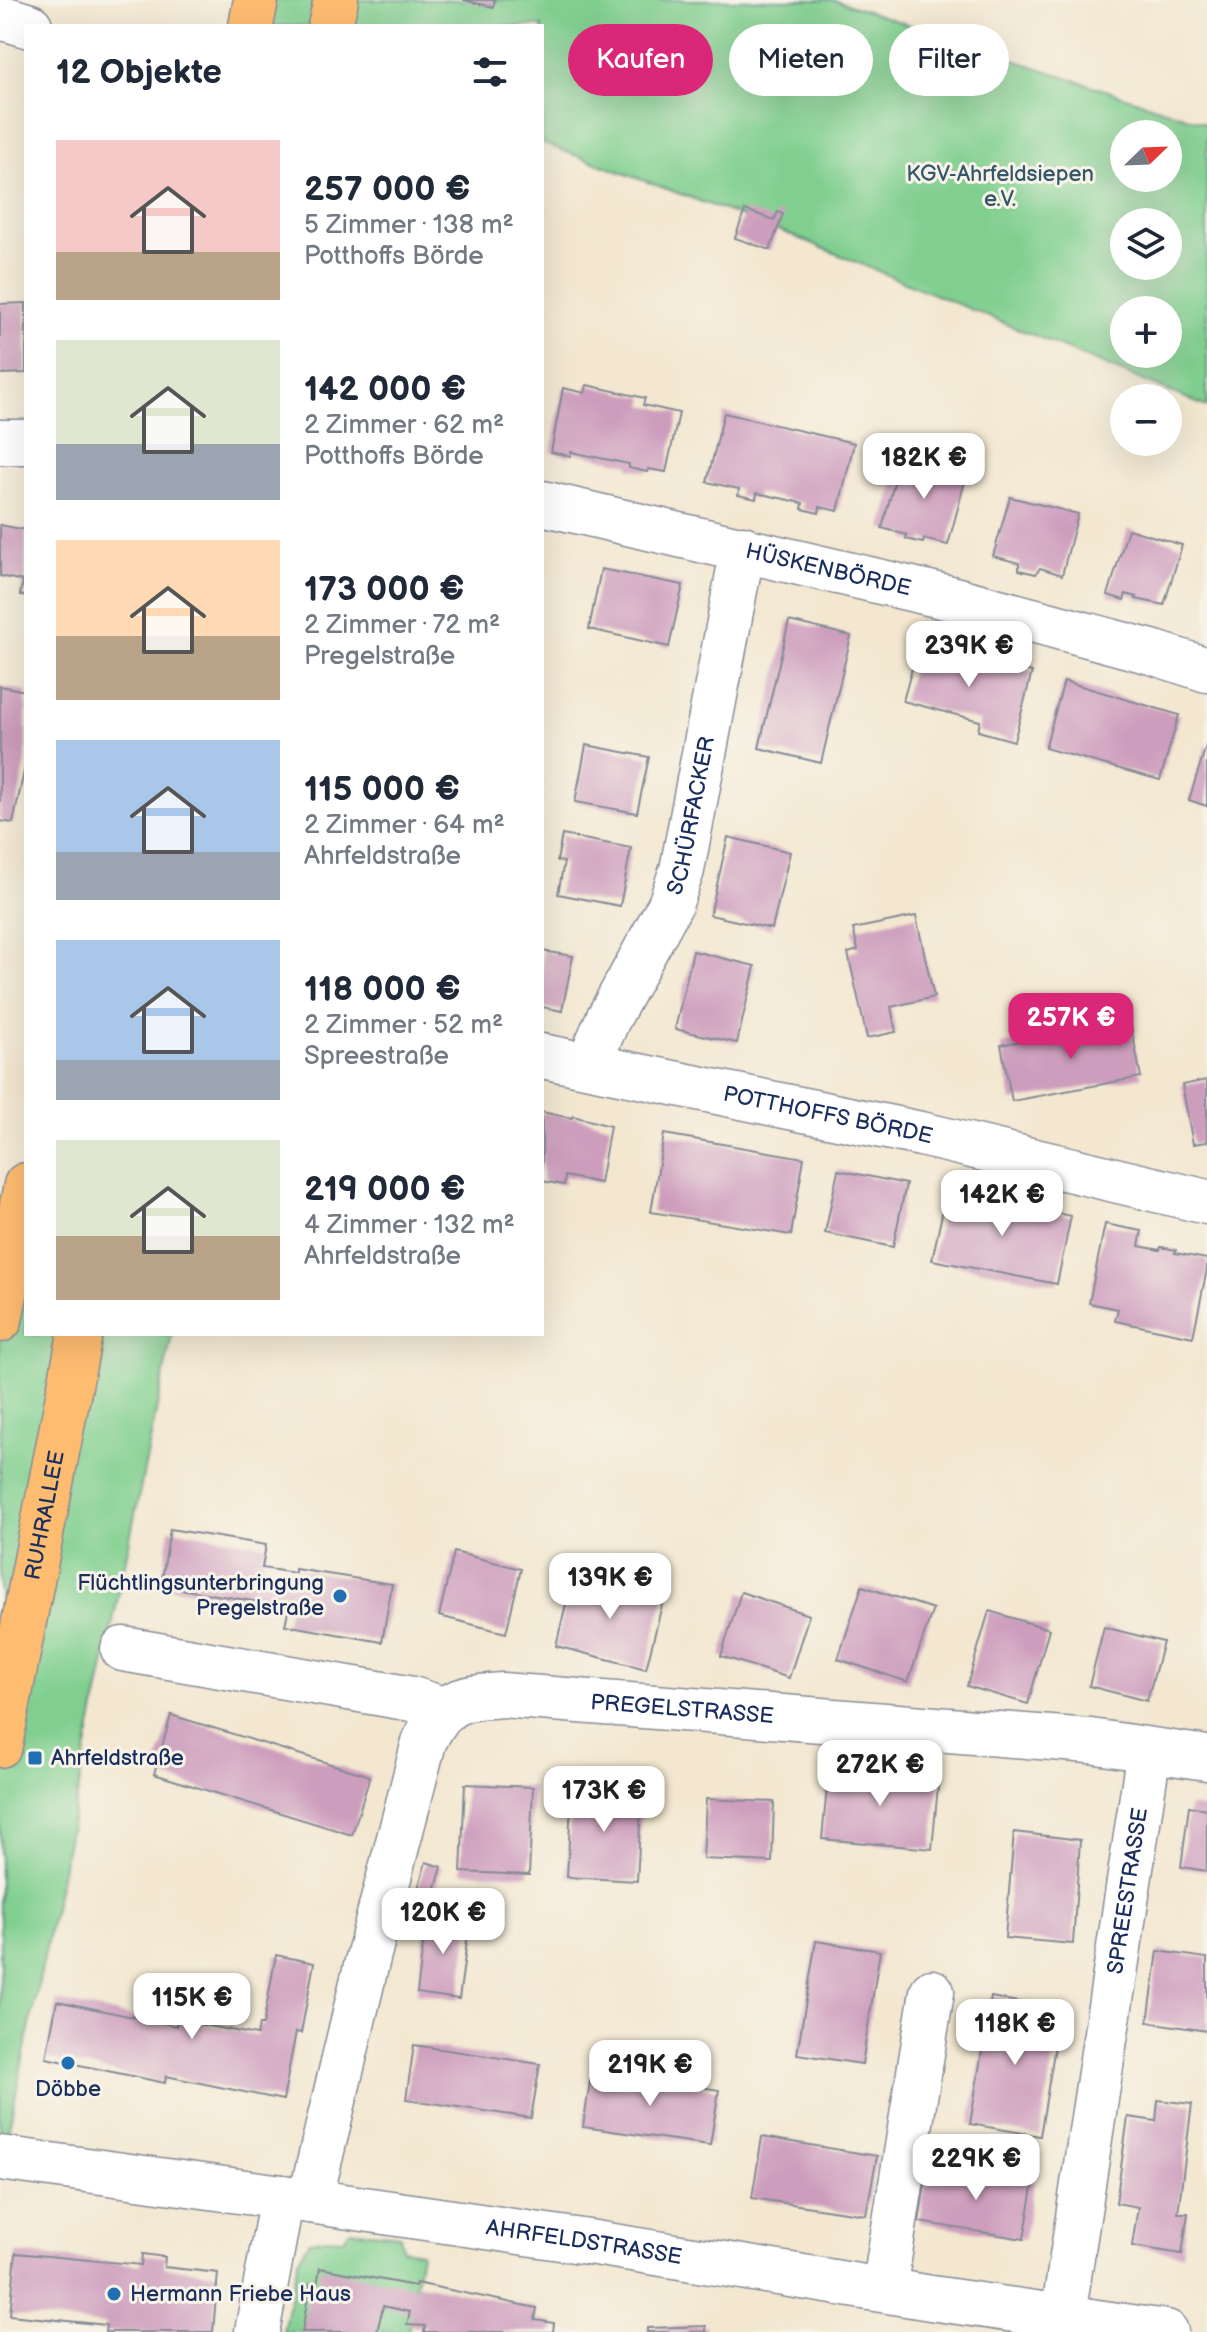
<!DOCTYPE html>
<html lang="de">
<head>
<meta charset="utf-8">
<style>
	:root { --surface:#fff; --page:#f2f2f3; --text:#1f2937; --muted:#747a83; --accent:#db2777 }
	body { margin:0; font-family:"Balsamiq Sans",sans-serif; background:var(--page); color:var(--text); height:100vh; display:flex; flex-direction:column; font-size:30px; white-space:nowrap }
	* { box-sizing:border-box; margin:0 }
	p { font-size:26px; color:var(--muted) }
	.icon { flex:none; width:44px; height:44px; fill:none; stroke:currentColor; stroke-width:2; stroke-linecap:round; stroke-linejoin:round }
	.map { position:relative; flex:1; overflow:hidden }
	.details { position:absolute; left:24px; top:24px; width:520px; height:1312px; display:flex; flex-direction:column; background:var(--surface); border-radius:0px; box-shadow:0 8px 32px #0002 }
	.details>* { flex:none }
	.banner { position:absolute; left:568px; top:24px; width:518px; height:72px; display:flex; gap:16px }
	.needle { width:52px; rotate:67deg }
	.buttons { position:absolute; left:1110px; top:120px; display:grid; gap:16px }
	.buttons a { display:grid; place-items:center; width:72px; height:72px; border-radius:50%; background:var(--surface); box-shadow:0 8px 32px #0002; font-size:40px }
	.price { position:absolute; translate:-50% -68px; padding:0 18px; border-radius:16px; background:#fff; color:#222; font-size:26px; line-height:52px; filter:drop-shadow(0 2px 4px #0008) }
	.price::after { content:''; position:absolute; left:50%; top:48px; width:24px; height:18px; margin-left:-12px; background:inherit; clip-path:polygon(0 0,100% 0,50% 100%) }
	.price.current { background:var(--accent); color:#fff }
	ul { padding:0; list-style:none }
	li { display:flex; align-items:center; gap:24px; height:200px; padding:0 32px }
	li span { display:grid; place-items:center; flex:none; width:224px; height:160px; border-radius:0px; color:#555 }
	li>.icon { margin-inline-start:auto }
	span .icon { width:96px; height:96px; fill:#fffc; stroke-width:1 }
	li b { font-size:34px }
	h2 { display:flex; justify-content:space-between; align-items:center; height:96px; padding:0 32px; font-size:34px }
	.tag { padding:0 28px; border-radius:36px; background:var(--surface); box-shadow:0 8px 32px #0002; font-size:28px; line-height:72px }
	.tag.current { background:var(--accent); color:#fff }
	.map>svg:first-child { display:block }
	.green { fill:#80cf8f; stroke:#4e7f76; stroke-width:2; fill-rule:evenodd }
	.building { fill:#cd9dbd }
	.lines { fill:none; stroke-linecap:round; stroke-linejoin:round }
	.minor-casing { stroke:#878b97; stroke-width:47 }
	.major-casing { stroke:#878b97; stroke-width:47 }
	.minor { stroke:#fff; stroke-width:44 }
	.major { stroke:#fdbc6f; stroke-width:44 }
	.poi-dot { fill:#1f6fb2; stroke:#f7f3e8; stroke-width:3 }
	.labels { text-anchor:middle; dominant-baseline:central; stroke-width:6; stroke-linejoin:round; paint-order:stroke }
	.park-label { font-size:22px; fill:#34576a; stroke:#f7f3e8 }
	.street-label { font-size:22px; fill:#1b2f5e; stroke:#f7f3e8 }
	.poi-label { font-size:22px; fill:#1b2f5e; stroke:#f7f3e8; text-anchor:start }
</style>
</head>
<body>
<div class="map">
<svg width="1207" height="2332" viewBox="0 0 1207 2332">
	<rect width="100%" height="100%" fill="#f7f3e8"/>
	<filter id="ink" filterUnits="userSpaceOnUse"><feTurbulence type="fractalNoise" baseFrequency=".0125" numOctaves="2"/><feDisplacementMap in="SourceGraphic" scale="16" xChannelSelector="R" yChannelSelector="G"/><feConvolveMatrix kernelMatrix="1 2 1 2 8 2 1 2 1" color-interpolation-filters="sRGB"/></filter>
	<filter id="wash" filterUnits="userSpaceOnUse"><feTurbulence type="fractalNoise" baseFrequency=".006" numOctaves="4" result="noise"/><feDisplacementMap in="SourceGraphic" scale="32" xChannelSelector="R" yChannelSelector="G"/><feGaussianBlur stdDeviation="1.8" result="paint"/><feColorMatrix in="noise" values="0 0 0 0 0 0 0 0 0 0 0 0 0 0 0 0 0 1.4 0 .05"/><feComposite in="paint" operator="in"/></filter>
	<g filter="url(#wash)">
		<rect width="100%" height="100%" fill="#f3e7d0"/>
		<g class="green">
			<path d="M257 0H834L1207 124V407L781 231 542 143V26H252ZM1124 134H1168V178H1124ZM1124 222H1168V266H1124ZM1124 310H1168V354H1124Z"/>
			<path d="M26 1198V1334H172L0 2171V1333Z"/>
			<path d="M350 2230 400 2235 402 2249 421 2252 408 2332H283L298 2259 310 2241 327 2238 344 2239Z"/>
		</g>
		<g id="blocks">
			<g class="building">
				<path d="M463 0H495L493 7Z"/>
				<path d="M745 210 774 220 778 212 783 214 770 250 735 238Z"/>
				<path d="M26 303V373L0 374V304Z"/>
				<path d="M587 385 645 398 643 405 679 413 666 472 648 469 647 472 629 468V464L571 452 570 456 551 452 563 388 585 393Z"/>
				<path d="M724 413 854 443 838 511 820 507 819 513 802 509 803 503 757 493 756 499 738 495 739 489 707 482Z"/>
				<path d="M913 452 923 457 927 462V473L959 481 966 453 972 455 948 545 924 539 923 543 906 539 907 535 882 528 900 462 907 454Z"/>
				<path d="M1010 497 1078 514 1062 575 1040 568 1036 574 1019 570V563L993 556Z"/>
				<path d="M0 525 26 530V596L20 595 23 581 0 576Z"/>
				<path d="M1128 529 1182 545 1164 605 1136 599 1137 597 1126 594 1124 600 1108 595Z"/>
				<path d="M601 569 683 585 669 647 589 629Z"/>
				<path d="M789 621 851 636 821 763 759 748Z"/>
				<path d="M919 643 1032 672 1014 741 978 731 980 721 903 701Z"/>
				<path d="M1064 681 1179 715 1160 780 1045 748Z"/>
				<path d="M0 686 26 691V762L13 823 0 821Z"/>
				<path d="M586 745 649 757 637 813 575 802Z"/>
				<path d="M1206 746H1207V806L1189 800Z"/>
				<path d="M562 835 631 848 620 906 558 894 564 862 557 861Z"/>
				<path d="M728 837 790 852 772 929 710 915Z"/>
				<path d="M916 916 934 997 891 1007 896 1032 867 1038 848 953 858 950 853 929Z"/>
				<path d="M542 951 573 956 562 1011 542 1007Z"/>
				<path d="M693 951 755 966 737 1043 675 1029Z"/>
				<path d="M1130 1020 1141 1077 1012 1101 1001 1045Z"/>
				<path d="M1207 1080V1142L1193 1144 1182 1085Z"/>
				<path d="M542 1112 572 1118 573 1116 610 1126 600 1183 565 1176 564 1185 542 1181Z"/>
				<path d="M664 1134 804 1158 791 1235 651 1212Z"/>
				<path d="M838 1170 906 1184 893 1247 825 1233Z"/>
				<path d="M947 1191 987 1200V1203L1005 1207 1006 1203 1071 1216 1057 1284 932 1260Z"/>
				<path d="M1105 1224 1142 1231 1139 1246 1160 1250 1161 1247 1176 1250 1175 1253 1207 1259V1269L1193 1337 1115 1321 1118 1309 1089 1303Z"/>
				<path d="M170 1529 266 1545 262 1568 295 1573V1569L392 1584 382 1642 285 1625 289 1607 161 1586Z"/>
				<path d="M454 1552 521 1569 506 1633 439 1616Z"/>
				<path d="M573 1574 664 1597 646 1669 556 1646Z"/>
				<path d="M862 1586 933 1609 908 1682 838 1659Z"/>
				<path d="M741 1592 809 1615 789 1678 721 1656Z"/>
				<path d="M989 1611 1049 1629 1028 1704 967 1686Z"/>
				<path d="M1104 1627 1163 1642 1147 1701 1089 1686Z"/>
				<path d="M171 1715 370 1776 352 1835 154 1774Z"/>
				<path d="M829 1766 939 1776 932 1849 822 1839Z"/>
				<path d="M465 1784 533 1787 529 1875 461 1872Z"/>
				<path d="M572 1786 642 1791 637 1881 567 1877Z"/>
				<path d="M706 1799 774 1802 772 1862 703 1859Z"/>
				<path d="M1189 1806 1207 1809V1871L1181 1867Z"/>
				<path d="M1014 1832 1080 1840 1073 1944 1005 1938Z"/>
				<path d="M426 1862 442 1867 432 1901 416 1895Z"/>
				<path d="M427 1913 470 1919 459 1999 417 1993Z"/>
				<path d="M816 1941 880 1951 862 2064 797 2054Z"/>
				<path d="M1158 1951 1207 1958V2031L1148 2022Z"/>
				<path d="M276 1955 314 1963 301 2033 296 2032 283 2100 166 2076 165 2083 46 2058 57 2001 176 2026 177 2020 257 2035 259 2025H263Z"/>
				<path d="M991 1997 1061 2010 1040 2136 970 2124Z"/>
				<path d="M414 2045 540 2064 531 2118 406 2099Z"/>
				<path d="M592 2069 719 2090 710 2145 583 2127Z"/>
				<path d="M1158 2100 1192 2104 1178 2213H1188L1182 2254 1132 2246 1138 2207 1116 2203 1128 2117 1156 2121Z"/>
				<path d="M762 2137 877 2156 866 2215 752 2198Z"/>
				<path d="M928 2165 1034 2182 1024 2239 919 2222Z"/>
				<path d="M16 2253 141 2265 142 2254 165 2257 164 2267 218 2273 213 2332H105L106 2325 10 2315Z"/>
				<path d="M320 2268 415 2286 416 2283 537 2308 535 2320 554 2323 553 2332H424L425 2326 407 2325 410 2312 383 2306 377 2332H302L310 2284 317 2285Z"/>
				<path d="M706 2326V2332H647V2328Z"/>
			</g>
		</g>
	</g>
	<g filter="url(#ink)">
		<use href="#blocks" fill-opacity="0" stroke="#878b97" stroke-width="2"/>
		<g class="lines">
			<defs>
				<g id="minor">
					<path d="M0 17 30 26"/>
					<path d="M0 442H26"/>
					<path id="s1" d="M542 503 950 598 1155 653 1207 670"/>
					<path id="s2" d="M542 1056 921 1134 1207 1202"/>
					<path id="s3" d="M588 1065 608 1019 670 905 682 870 743 548"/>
					<path d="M123 1649 412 1699 446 1710"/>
					<path id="s4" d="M0 2158 282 2197 595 2243 931 2298 1166 2332"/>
					<path id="s5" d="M310 2201 368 1958 424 1742C444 1700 459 1698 502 1695L1090 1741 1207 1758"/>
					<path d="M884 2290 932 1992"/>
					<path id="s6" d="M1063 2316 1149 1750"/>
					<path d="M257 2332 282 2197"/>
				</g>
				<g id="major">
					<path d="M251 26 256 0"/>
					<path d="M330 26 336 0"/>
					<path d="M0 1320 26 1185"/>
					<path id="s7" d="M0 1745 80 1334"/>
				</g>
			</defs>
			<use href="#minor" class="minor-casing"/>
			<use href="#major" class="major-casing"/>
			<use href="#minor" class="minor"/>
			<use href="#major" class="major"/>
		</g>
	</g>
	<g class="poi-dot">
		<circle cx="340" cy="1596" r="8"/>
		<rect x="27" y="1750" width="16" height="16" rx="4"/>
		<circle cx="68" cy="2063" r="8"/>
		<circle cx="114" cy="2294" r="8"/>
	</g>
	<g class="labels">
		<g class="park-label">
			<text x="1000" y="174">KGV-Ahrfeldsiepen<tspan x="1000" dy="25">e.V.</tspan></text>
		</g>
		<g class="street-label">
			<text stroke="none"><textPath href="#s1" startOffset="294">HÜSKENBÖRDE</textPath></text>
			<text stroke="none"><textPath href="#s3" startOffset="272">SCHÜRFACKER</textPath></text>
			<text stroke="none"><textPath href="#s2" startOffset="292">POTTHOFFS BÖRDE</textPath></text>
			<text stroke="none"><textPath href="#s7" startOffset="234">RUHRALLEE</textPath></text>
			<text stroke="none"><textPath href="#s5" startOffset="752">PREGELSTRASSE</textPath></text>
			<text stroke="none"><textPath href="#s6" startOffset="430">SPREESTRASSE</textPath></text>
			<text stroke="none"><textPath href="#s4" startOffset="590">AHRFELDSTRASSE</textPath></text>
		</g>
		<g class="poi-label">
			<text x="324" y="1583" text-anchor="end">Flüchtlingsunterbringung<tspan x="324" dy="25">Pregelstraße</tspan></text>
			<text x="51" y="1758">Ahrfeldstraße</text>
			<text x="68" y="2089" text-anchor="middle">Döbbe</text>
			<text x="130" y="2294">Hermann Friebe Haus</text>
		</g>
	</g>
</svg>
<div class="buttons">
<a><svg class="needle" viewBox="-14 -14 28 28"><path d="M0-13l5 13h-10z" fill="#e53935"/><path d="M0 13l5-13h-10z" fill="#747a83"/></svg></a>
<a><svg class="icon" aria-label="layers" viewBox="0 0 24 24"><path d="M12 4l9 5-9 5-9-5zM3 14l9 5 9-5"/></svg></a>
<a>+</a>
<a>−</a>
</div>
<b class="price" style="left:924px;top:501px">182K €</b>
<b class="price" style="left:969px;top:689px">239K €</b>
<b class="price current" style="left:1071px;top:1061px">257K €</b>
<b class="price" style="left:1002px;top:1238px">142K €</b>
<b class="price" style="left:610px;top:1621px">139K €</b>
<b class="price" style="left:880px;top:1808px">272K €</b>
<b class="price" style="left:604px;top:1834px">173K €</b>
<b class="price" style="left:443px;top:1956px">120K €</b>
<b class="price" style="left:192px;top:2041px">115K €</b>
<b class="price" style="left:1015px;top:2067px">118K €</b>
<b class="price" style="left:650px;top:2108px">219K €</b>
<b class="price" style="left:976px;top:2202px">229K €</b>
<div class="banner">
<a class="tag current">Kaufen</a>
<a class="tag">Mieten</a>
<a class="tag">Filter</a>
</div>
<section class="details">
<h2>12 Objekte<svg class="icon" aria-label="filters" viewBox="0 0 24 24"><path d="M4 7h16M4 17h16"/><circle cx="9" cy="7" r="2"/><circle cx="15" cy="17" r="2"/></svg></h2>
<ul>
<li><span style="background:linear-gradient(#f6c9c9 70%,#b9a48a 0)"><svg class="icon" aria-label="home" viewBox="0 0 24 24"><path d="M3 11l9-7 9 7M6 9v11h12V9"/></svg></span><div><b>257 000 €</b><p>5 Zimmer · 138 m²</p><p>Potthoffs Börde</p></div></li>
<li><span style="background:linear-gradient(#dfe7d0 65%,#9aa5b1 0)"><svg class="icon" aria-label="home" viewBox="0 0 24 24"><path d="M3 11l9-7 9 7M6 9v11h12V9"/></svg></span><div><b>142 000 €</b><p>2 Zimmer · 62 m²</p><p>Potthoffs Börde</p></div></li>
<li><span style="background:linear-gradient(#ffd9b3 60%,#b9a48a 0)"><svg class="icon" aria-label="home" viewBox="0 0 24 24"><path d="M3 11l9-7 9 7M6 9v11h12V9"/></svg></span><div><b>173 000 €</b><p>2 Zimmer · 72 m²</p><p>Pregelstraße</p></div></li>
<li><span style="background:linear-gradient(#a9c7e8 70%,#9aa5b1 0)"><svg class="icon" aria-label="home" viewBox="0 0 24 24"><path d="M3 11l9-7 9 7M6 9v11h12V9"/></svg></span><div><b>115 000 €</b><p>2 Zimmer · 64 m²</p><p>Ahrfeldstraße</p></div></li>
<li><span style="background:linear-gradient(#a9c7e8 75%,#9aa5b1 0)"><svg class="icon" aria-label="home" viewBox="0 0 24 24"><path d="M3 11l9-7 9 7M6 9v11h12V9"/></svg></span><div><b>118 000 €</b><p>2 Zimmer · 52 m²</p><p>Spreestraße</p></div></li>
<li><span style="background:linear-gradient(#dfe7d0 60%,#b9a48a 0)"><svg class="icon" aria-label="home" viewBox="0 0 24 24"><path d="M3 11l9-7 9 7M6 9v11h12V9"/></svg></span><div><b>219 000 €</b><p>4 Zimmer · 132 m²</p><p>Ahrfeldstraße</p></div></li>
</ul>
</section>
</div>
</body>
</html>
